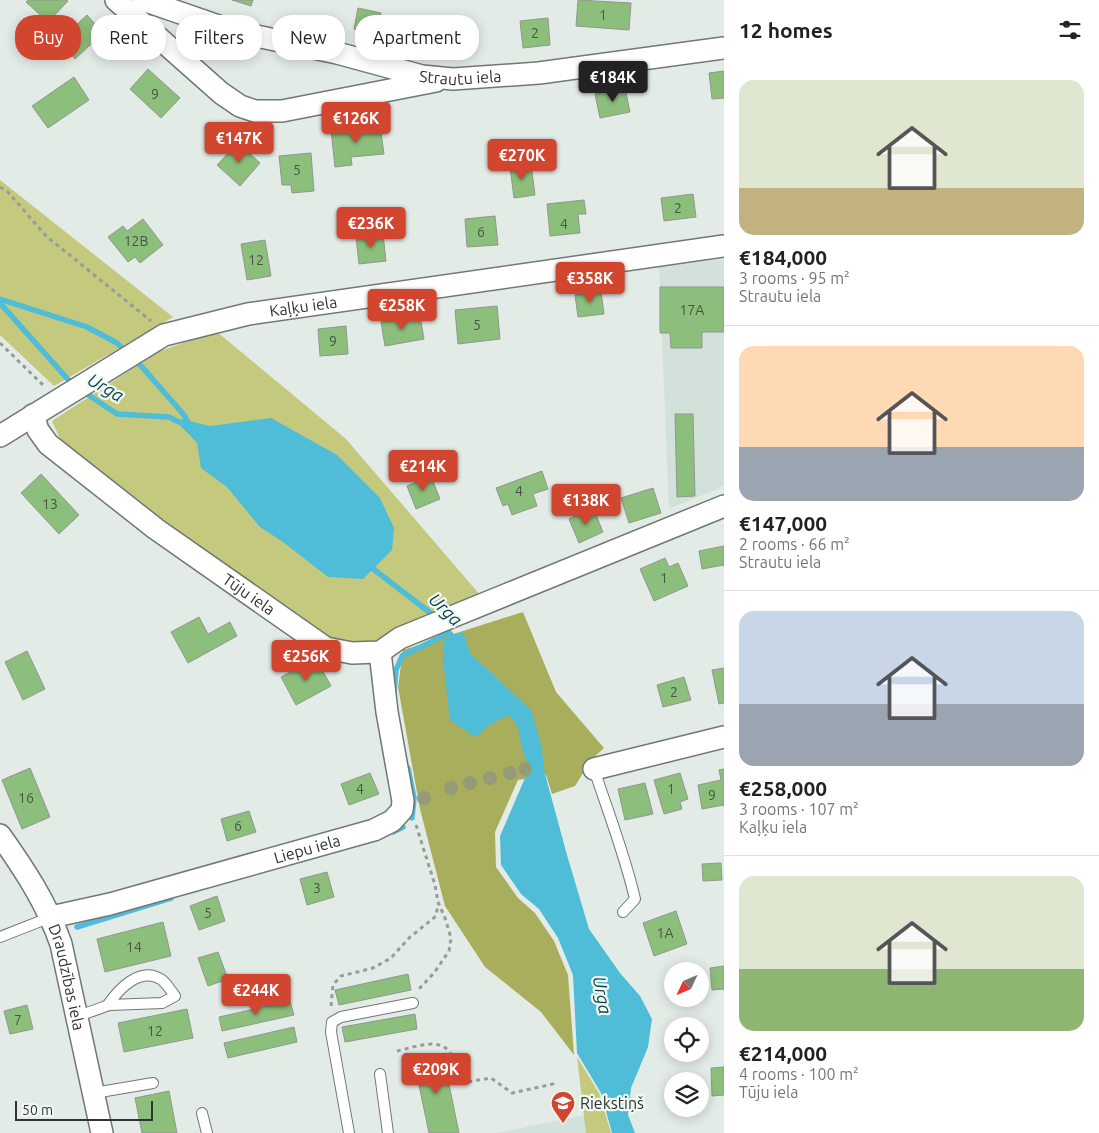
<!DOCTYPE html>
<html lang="en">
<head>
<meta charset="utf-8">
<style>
	:root { --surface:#fff; --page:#f6f6f6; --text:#222; --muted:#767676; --line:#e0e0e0; --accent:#d2462f }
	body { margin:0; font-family:Ubuntu,sans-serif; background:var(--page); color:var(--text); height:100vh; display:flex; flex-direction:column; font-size:19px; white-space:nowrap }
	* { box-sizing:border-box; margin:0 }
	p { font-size:16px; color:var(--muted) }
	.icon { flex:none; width:28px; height:28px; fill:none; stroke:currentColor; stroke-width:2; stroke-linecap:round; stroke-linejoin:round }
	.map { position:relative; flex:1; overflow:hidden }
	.side { display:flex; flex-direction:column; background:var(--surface); width:375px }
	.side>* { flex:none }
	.hud { position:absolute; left:15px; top:15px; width:475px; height:45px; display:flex; gap:10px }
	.needle { width:32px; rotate:226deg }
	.tools { position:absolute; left:664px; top:962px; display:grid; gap:10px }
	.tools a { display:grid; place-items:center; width:45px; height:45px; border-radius:50%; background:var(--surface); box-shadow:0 2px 12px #0003; font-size:25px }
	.scale { position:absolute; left:15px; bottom:12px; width:138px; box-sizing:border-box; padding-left:5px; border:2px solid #303331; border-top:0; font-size:14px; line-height:18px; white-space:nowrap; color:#303331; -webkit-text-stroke:4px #f1f9f5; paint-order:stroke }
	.price { position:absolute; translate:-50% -42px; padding:0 11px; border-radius:5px; background:var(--accent); color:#fff; font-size:16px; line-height:32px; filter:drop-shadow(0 1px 2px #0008) }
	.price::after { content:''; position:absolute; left:50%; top:30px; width:15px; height:11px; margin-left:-8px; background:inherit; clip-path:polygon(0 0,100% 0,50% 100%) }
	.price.active { background:#222; color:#fff }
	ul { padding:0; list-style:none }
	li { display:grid; align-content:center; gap:10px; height:265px; padding:0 15px }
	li+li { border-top:1px solid var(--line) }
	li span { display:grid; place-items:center; height:155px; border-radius:15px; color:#555 }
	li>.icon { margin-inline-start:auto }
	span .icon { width:90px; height:90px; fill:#fffc; stroke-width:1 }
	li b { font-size:21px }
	h2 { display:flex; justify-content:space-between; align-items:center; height:60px; padding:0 15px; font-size:21px }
	.tag { padding:0 18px; border-radius:20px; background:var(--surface); box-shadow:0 2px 12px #0003; font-size:18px; line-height:45px }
	.tag.active { background:var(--accent); color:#fff }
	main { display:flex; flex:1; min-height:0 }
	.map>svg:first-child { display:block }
	.built { fill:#d2e1da }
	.green { fill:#c4c97d }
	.forest { fill:#a9ae5c }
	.water { fill:#4fbcd8 }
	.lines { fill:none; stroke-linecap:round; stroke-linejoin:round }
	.stream { stroke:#4fbcd8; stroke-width:5.5 }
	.building { fill:#8cbe7c; stroke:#929791 }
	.lane-casing { stroke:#717874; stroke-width:12 }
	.street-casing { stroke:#717874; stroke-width:24 }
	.path { stroke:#969c99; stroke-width:3; stroke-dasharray:4 4; stroke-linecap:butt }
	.lane { stroke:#fff; stroke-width:10 }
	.street { stroke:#fff; stroke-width:21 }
	.tree { fill:#959a77 }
	.labels { text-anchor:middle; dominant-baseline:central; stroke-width:4.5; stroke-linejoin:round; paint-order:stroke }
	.number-label { font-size:14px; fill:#475644 }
	.street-label { font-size:16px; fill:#303331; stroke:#f1f9f5 }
	.poi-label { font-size:16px; fill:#303331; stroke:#f1f9f5; text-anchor:start }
	.water-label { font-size:18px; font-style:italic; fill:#0d3f4b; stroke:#f1f9f5 }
</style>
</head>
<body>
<main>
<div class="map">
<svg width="724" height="1133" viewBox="0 0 724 1133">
	<rect width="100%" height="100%" fill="#e3ebe7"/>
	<g class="built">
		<path d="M724 259V486L669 509 659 267Z"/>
		<path d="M585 1115 586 1133H497Z"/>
	</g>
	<g class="green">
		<path d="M0 180 173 317 54 386 0 335Z"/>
		<path d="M216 331 346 439 481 596 350 651 176 538 62 443 52 421 158 352Z"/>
		<path d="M577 1057 599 1093 611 1133H586Z"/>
	</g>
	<path class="forest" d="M523 612 556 692 604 748 591 760 575 786 552 794 546 775 518 780 495 832 496 867 518 898 535 913 554 941 568 975 574 1055 541 1012 485 967 445 906 420 809 398 687 403 650Z"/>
	<g class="water">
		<path d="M271 418 337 455 380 498 394 528 392 550 363 579 328 577 283 542 260 527 227 487 201 468 197 443 177 422 181 419 210 426Z"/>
		<path d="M463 632 470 653 531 710 541 744 545 774 567 855 589 929 620 973 640 996 652 1019 648 1047 631 1088 628 1115 635 1133H612L601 1093 577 1053 573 975 558 938 539 909 521 894 501 865 500 836 528 771C528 762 526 759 523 751 518 736 522 727 508 715L486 727 479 735H472L450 720 443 659 444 640Z"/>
	</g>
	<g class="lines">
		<g class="stream">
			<path d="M0 299 87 327 117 343 143 368 184 415 190 426"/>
			<path d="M0 303 73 385"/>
			<path d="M81 390 117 414 169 417 183 424"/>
			<path d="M369 563 372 568 437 618"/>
			<path d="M443 625 456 641"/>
			<path d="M394 692 396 670 402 656 449 633"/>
			<path d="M408 768 414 798 412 818"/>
			<path d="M393 832 403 827"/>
			<path d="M77 927 171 898"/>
		</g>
	</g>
	<g class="building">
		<path d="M28 0H66L68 1 48 22 26 2Z"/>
		<path d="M232 0H253L251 6Z"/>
		<path d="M578 0 631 3 629 30 576 26Z"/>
		<path d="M358 8 381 13 376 35 354 29Z"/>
		<path d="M87 15 103 33 75 59 59 41Z"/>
		<path d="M548 18 550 45 523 48 520 21Z"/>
		<path d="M148 69 180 98 161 118 130 89Z"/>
		<path d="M724 71V98L712 99 709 73Z"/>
		<path d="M74 77 89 100 48 128 32 106Z"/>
		<path d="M625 88 630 112 600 118 595 94Z"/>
		<path d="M380 125 384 154 351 157 352 165 335 167 331 130Z"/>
		<path d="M238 143 260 163 240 186 217 165Z"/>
		<path d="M525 147 527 163 507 166 504 150Z"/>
		<path d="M311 153 314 191 292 193 291 185H282L279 156Z"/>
		<path d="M531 164 535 195 514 198 510 167Z"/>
		<path d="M693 194 696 217 664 221 661 198Z"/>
		<path d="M584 200 586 214H578L580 233 550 236 547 204Z"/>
		<path d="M495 216 498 245 467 247 465 219Z"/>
		<path d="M143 219 163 245 140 263 135 257 128 262 108 237 123 226 127 231Z"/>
		<path d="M383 234 386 261 359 264 356 237Z"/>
		<path d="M265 240 271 276 247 280 241 244Z"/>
		<path d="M660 287H724V332H702V348H671L670 333H660Z"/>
		<path d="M601 291 604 314 578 317 575 295Z"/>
		<path d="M497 306 500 339 458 344 455 310Z"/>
		<path d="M420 316 424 339 385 346 381 322Z"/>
		<path d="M346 326 348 354 320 356 318 329Z"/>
		<path d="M675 414H693L695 496 677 497Z"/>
		<path d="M542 471 548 489 533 494 537 506 512 515 508 504 503 506 496 488Z"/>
		<path d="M41 474 79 515 59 534 21 493Z"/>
		<path d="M431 476 440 499 416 509 407 486Z"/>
		<path d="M653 488 661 513 629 523 621 498Z"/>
		<path d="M593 508 603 532 579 543 569 519Z"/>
		<path d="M724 546V565L702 569 699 551Z"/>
		<path d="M665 558 669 567 678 563 688 586 654 601 640 569Z"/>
		<path d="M199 617 208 634 230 622 237 636 188 663 171 632Z"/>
		<path d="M27 651 45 689 23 700 5 662Z"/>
		<path d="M316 659 331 686 296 705 281 677Z"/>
		<path d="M724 668V703L719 704 712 670Z"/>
		<path d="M684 677 691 700 663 707 657 685Z"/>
		<path d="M30 768 50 817 22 829 2 780Z"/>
		<path d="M724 769V805L702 809 698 785 721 780 719 770Z"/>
		<path d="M370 773 379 794 349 805 341 784Z"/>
		<path d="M680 773 688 799 680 802 682 809 664 814 654 780Z"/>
		<path d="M645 783 653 814 625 820 618 789Z"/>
		<path d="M249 811 256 832 227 841 221 819Z"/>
		<path d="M721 863 722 880 703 881 702 864Z"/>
		<path d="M327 872 334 897 307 905 300 879Z"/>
		<path d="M217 896 225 921 199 930 190 906Z"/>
		<path d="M676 911 687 944 654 956 643 923Z"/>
		<path d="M163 922 171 956 105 972 97 939Z"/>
		<path d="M218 952 228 979 208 986 198 958Z"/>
		<path d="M724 966V989L712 990 710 968Z"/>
		<path d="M408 974 411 990 339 1005 335 990Z"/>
		<path d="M290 1001 294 1015 222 1031 219 1017Z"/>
		<path d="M27 1005 33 1029 10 1034 4 1011Z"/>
		<path d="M187 1009 193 1038 124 1052 118 1023Z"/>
		<path d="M415 1014 417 1029 345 1042 342 1027Z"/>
		<path d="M294 1027 297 1042 228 1058 224 1043Z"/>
		<path d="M443 1055 459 1133H429L414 1061Z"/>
		<path d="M724 1067V1095L712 1096 711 1068Z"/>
		<path d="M169 1091 177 1133H142L135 1098Z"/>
	</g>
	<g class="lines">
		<defs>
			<g id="lane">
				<path d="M594 769C608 812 625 855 635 899L623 912"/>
				<path d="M0 937 51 917"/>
				<path d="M77 1016C88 1013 98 1009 109 1005L162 1003 175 996C171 991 167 984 162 980 140 965 118 990 107 1006"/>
				<path d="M380 1074 388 1133"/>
				<path d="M94 1093 153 1083"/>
				<path d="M202 1113 207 1133"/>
				<path d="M349 1133 331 1032 332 1022 341 1017 413 1003"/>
			</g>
			<g id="street">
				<path d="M116 0 221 93 240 106 255 111H282L436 81"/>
				<path id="s1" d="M143 0 233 31 337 53 422 76 453 79 539 73 724 48"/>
				<path id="s2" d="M33 415 38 430 48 444 156 529 326 648 352 653 380 652 400 638 724 506"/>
				<path id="s3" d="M0 436 164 335 248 314 724 246"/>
				<path d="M594 769 724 737"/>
				<path id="s4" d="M0 835C25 870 47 904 61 944L102 1133"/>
				<path id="s5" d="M51 917 110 904 374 830 392 821 402 810 403 801 387 712 380 652"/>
			</g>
		</defs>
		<use href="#lane" class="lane-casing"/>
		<use href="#street" class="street-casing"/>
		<g class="path">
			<path d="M0 187 8 192 46 236 151 321"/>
			<path d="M0 343 44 386"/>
			<path d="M416 825 435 885 438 902 445 918 451 938 449 951 434 973 417 991"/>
			<path d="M331 1006 333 985 341 976 373 968 391 958 409 938 436 916 438 904"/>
			<path d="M397 1051C412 1048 440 1036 450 1053 455 1062 457 1073 461 1083L491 1078 512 1093 553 1084V1088"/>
		</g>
		<use href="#lane" class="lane"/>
		<use href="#street" class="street"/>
	</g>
	<g class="tree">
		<circle cx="525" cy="769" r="7"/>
		<circle cx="510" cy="773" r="7"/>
		<circle cx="490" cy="778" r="7"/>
		<circle cx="470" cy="783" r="7"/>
		<circle cx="451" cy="788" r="7"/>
		<circle cx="424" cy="798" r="7"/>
	</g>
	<defs>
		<symbol id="school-pin" viewBox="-11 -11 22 30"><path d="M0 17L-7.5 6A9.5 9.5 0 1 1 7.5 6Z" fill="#d2462f" stroke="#f1f9f5"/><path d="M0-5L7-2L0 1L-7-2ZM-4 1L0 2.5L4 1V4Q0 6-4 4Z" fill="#fff"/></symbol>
	</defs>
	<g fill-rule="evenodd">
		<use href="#school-pin" x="549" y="1089" width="28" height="38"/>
	</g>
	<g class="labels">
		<g class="number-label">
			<text x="603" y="15">1</text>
			<text x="535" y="33">2</text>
			<text x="155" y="94">9</text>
			<text x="297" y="170">5</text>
			<text x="678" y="208">2</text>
			<text x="564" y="224">4</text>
			<text x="481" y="232">6</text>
			<text x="136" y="241">12B</text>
			<text x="256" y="260">12</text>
			<text x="692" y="310">17A</text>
			<text x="477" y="325">5</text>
			<text x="333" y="341">9</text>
			<text x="519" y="491">4</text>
			<text x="50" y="504">13</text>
			<text x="664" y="578">1</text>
			<text x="674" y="692">2</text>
			<text x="360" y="789">4</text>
			<text x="671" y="789">1</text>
			<text x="712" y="795">9</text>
			<text x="26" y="798">16</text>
			<text x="238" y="826">6</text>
			<text x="317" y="888">3</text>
			<text x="208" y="913">5</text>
			<text x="665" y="933">1A</text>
			<text x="134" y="947">14</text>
			<text x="18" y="1020">7</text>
			<text x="155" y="1031">12</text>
		</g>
		<g class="street-label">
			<text stroke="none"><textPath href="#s1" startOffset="328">Strautu iela</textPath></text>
			<text stroke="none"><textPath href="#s3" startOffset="335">Kaļķu iela</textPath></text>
			<text stroke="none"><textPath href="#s2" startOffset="284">Tūju iela</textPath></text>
			<text stroke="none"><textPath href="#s5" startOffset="265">Liepu iela</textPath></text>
			<text stroke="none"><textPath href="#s4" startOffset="159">Draudzības iela</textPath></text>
		</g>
		<g class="poi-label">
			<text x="580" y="1103">Riekstiņš</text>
		</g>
		<g class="water-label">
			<text transform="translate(106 387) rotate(30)">Urga</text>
			<text transform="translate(446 609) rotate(44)">Urga</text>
			<text transform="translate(603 995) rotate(80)">Urga</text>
		</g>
	</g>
</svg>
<div class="tools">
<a><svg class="needle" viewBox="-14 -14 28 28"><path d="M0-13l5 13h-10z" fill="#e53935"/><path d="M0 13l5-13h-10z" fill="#767676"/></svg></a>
<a><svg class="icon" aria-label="locate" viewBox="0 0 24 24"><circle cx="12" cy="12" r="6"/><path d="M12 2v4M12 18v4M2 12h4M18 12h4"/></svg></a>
<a><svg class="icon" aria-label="layers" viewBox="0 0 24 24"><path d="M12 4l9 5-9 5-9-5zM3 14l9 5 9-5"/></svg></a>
</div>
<div class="scale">50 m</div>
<b class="price active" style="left:613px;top:103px">€184K</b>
<b class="price" style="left:356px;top:144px">€126K</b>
<b class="price" style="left:239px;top:164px">€147K</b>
<b class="price" style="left:522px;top:181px">€270K</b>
<b class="price" style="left:371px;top:249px">€236K</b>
<b class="price" style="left:590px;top:304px">€358K</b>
<b class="price" style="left:402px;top:331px">€258K</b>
<b class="price" style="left:423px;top:492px">€214K</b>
<b class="price" style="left:586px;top:526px">€138K</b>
<b class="price" style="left:306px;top:682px">€256K</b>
<b class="price" style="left:256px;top:1016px">€244K</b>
<b class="price" style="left:436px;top:1095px">€209K</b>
<div class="hud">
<a class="tag active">Buy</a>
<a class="tag">Rent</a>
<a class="tag">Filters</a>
<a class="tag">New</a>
<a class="tag">Apartment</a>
</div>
</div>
<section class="side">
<h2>12 homes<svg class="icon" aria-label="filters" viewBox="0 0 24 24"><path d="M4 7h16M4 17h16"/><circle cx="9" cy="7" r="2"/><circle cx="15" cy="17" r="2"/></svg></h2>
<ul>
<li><span style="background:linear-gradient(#dfe7d0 70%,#c2b280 0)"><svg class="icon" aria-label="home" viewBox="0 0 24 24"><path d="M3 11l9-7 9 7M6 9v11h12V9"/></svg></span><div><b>€184,000</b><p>3 rooms · 95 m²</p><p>Strautu iela</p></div></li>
<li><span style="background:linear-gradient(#ffd9b3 65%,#9aa5b1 0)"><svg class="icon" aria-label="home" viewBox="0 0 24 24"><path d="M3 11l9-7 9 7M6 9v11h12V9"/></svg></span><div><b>€147,000</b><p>2 rooms · 66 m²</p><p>Strautu iela</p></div></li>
<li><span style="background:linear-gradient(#c9d6e8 60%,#9aa5b1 0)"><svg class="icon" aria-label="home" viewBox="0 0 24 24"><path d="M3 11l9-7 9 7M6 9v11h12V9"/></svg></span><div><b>€258,000</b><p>3 rooms · 107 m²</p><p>Kaļķu iela</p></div></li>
<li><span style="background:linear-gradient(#dfe7d0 60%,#8fb573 0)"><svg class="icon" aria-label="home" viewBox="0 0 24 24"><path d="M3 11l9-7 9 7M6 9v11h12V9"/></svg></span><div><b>€214,000</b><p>4 rooms · 100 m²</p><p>Tūju iela</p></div></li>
</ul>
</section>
</main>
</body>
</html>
